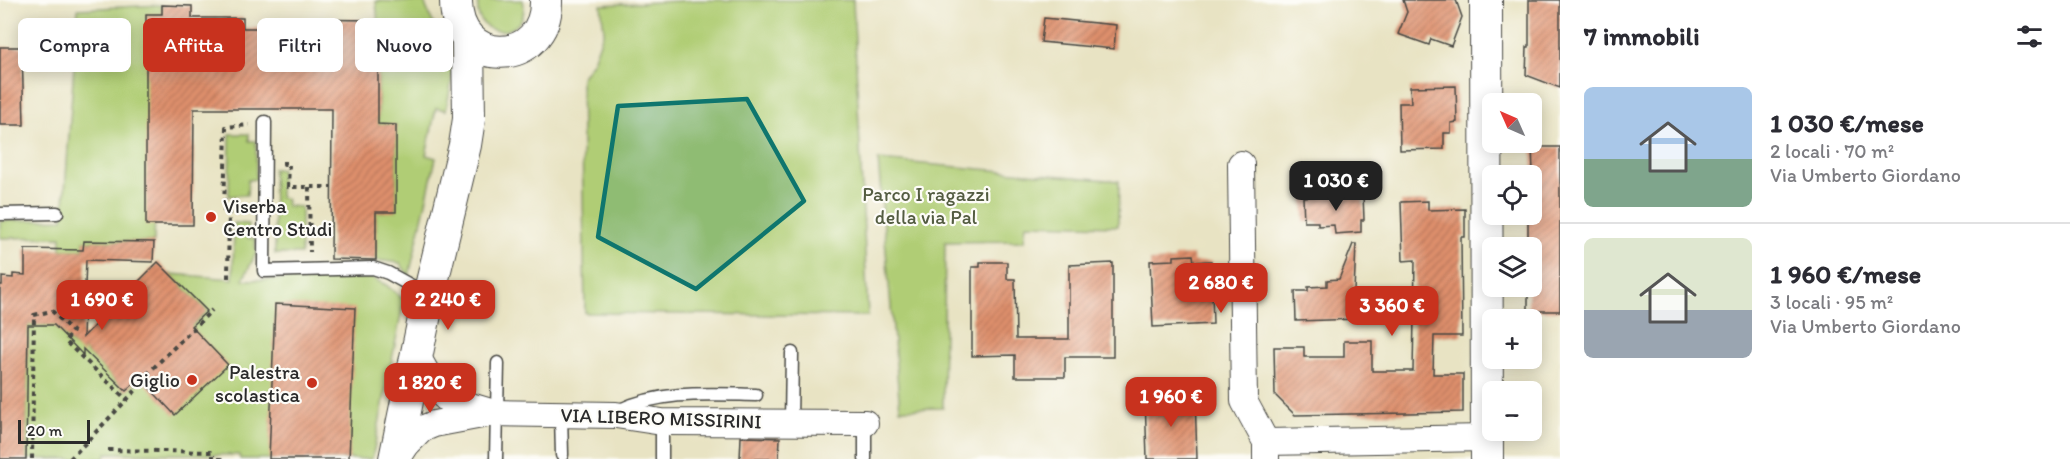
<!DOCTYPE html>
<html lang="it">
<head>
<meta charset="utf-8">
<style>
	:root { --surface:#fff; --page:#f7f7f7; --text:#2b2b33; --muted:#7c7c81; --line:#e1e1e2; --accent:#c8321e }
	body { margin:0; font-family:Itim,sans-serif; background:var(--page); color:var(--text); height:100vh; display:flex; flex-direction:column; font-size:22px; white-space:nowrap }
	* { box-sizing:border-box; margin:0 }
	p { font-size:20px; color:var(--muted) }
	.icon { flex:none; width:33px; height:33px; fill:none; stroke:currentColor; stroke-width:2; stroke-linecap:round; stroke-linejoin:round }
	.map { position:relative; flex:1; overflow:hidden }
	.details { display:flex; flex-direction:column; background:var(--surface); width:510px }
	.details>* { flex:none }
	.banner { position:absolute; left:18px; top:18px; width:570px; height:54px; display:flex; gap:12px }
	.needle { width:39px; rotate:315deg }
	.controls { position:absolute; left:1482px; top:93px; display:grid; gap:12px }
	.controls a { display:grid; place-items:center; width:60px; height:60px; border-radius:9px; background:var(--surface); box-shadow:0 3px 15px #0003; font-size:30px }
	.scale { position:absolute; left:18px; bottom:15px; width:72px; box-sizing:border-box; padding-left:6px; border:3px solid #2b2b2b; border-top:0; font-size:16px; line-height:21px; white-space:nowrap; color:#2b2b2b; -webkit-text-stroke:4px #fdfcf7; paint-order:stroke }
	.price { position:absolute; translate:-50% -51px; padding:0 14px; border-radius:12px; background:var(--accent); color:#fff; font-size:20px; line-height:39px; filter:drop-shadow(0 2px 3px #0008) }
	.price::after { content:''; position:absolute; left:50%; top:36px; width:18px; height:14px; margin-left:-9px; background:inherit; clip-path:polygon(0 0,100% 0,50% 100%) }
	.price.active { background:#222; color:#fff }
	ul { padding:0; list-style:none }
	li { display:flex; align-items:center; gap:18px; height:150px; padding:0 24px }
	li+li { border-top:2px solid var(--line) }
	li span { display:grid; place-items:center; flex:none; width:168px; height:120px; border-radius:9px; color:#555 }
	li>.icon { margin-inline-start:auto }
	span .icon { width:72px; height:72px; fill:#fffc; stroke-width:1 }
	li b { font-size:26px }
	h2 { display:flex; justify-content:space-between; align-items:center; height:72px; padding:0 24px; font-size:26px }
	.pill { padding:0 21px; border-radius:9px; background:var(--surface); box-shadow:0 3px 15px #0003; font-size:21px; line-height:54px }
	.pill.active { background:var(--accent); color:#fff }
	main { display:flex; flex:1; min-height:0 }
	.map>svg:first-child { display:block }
	.green { fill:#b0cd74; stroke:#6e7c50; stroke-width:1.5 }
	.building { fill:url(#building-hatch) }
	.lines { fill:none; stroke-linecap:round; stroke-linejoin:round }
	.service-casing { stroke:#474742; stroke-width:15 }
	.minor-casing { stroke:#474742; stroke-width:28 }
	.tertiary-casing { stroke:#474742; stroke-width:34 }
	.path { stroke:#474742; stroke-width:4; stroke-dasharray:4.5 4.5; stroke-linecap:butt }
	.service { stroke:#fff; stroke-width:12 }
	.minor { stroke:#fff; stroke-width:26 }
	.tertiary { stroke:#fff; stroke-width:32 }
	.marked { fill:#0f766e; fill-opacity:0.2; stroke:#0f766e; stroke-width:4.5; stroke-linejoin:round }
	.poi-dot { fill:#c8321e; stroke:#fdfcf7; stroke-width:2 }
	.labels { text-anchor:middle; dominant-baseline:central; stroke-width:4.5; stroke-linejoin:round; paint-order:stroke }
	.park-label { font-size:20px; fill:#535c41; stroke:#fdfcf7 }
	.poi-label { font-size:20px; fill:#2b2b2b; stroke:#fdfcf7; text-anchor:end }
	.street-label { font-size:20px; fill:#2b2b2b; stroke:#fdfcf7 }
</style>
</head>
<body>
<main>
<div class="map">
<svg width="1560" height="459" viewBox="0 0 1560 459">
	<defs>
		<pattern id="building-hatch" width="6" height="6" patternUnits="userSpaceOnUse" patternTransform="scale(1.5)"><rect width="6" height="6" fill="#de8f6c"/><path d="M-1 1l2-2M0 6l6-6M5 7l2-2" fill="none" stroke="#b47559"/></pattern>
	</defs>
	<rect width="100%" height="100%" fill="#fdfcf7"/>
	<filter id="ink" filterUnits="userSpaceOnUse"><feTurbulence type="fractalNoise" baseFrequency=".0167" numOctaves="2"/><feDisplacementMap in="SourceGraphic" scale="12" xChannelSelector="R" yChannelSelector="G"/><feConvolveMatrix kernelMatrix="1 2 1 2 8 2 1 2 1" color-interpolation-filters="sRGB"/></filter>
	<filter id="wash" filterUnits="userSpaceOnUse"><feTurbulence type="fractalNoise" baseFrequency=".008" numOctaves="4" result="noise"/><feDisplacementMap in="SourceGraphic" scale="24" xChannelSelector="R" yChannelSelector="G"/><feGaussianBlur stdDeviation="1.35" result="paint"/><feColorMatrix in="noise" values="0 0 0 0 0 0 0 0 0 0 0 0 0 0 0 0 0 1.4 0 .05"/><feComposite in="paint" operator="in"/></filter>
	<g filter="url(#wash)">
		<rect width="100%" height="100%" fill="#e8e3c3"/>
		<g class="green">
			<path d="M479 0H523C532 42 468 40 479 0Z"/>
			<path d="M697 0H853L868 316 585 313 581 78 593 61 604 31 601 5Z"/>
			<path d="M376 1 424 2 436 30 445 43 453 61 451 85 446 110 436 108 426 155 436 158 409 276 400 263 376 260V212L396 211V125L378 124V67H399V26L378 25Z"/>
			<path d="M162 5 154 242 84 241 83 250H61V237L0 238V221L63 219 78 9Z"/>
			<path d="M230 134H249V141H256V179L248 180 247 195 229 196Z"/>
			<path d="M878 160 1119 181 1118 226 1026 224 1024 241 945 242 943 408 900 409Z"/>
			<path d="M273 169H281L280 197 286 199 287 206 301 207V254H275Z"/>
			<path d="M234 223 248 224V238L255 239 256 253 243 280 372 278 386 285 404 300 372 459H240L239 455 106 453 105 459H26L28 325H54L74 346 78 344 126 391 207 311 170 274 233 279Z"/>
		</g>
		<g id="blocks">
			<g class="building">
				<path d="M1403 0H1456L1462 17 1451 46 1431 39 1429 45 1398 34 1407 12Z"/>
				<path d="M1529 0H1560V88L1526 75 1527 47H1529Z"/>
				<path d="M162 5 192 6V18H243V28H284V19L378 20V25H399V68H378V124L396 125V212H376V260L331 259 332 109H194L193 225H146V14H162Z"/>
				<path d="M1044 18 1116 25 1114 49 1041 42Z"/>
				<path d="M0 47H22L24 125H0Z"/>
				<path d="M1456 86 1457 122 1451 123V133H1444V149L1400 150 1399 103H1411L1410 87Z"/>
				<path d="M1532 147H1560V311H1528V286H1532V248H1528V214H1532V198H1534Z"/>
				<path d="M1363 194 1364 220H1361V232L1335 234 1334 225 1318 226V222H1304L1303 197Z"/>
				<path d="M1428 201V210L1465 209V237H1461L1462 336H1434L1433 374H1463V412L1295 415 1275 395 1274 347H1304V357H1344V341H1372V371H1413L1415 260 1403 261 1401 202Z"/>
				<path d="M84 241 154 242 153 262 86 260 83 337 158 262 207 311 191 326 228 365 175 415 140 378 126 391 83 349V355L54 325H28L26 459H0V285H2V277L13 278V274L25 275V249L83 250Z"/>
				<path d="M1353 244H1356L1354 292H1360L1359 319 1296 321 1295 291H1308V287L1327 286V280L1339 279Z"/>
				<path d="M1193 255 1194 262 1211 261 1213 324 1153 327 1150 261 1174 260V256Z"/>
				<path d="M980 262H1007V279H1015L1016 339H1069V265L1113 263V357H1065V377H1015V355L972 356V267H980Z"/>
				<path d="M275 304 355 308 349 459H269Z"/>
				<path d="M1195 396 1197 459H1147L1145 397Z"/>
				<path d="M741 437 780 438 779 459H740Z"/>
			</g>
		</g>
	</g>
	<g filter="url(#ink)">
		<use href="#blocks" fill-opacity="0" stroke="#474742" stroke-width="1.5"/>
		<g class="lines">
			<defs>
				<g id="service">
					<path d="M265 122 264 271 373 268 388 273 428 295"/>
					<path d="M0 214 57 213"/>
					<path d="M618 411C661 390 709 394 756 395"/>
					<path d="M561 414 562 455"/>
					<path d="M791 423 792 353"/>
					<path d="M496 459 498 363"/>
					<path d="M662 459V422"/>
					<path d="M865 459V423"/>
				</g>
				<g id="minor">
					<path d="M1241 164 1244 401 1266 442V459"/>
					<path d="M418 358 435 388 447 399 487 411"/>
					<path d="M1266 442 1486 438"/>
					<path d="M397 459 407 444 422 429 434 424 493 413 616 415 662 422 865 423"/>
				</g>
				<g id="tertiary">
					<path d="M456 0C455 71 548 67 546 0"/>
					<path d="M1486 0 1487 459"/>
					<path d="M395 459 429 295 465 145 469 119 468 39"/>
				</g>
			</defs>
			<use href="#service" class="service-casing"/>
			<use href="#minor" class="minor-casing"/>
			<use href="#tertiary" class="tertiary-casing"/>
			<g class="path">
				<path d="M284 161V164H289L288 187H331"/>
				<path d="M309 187 310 252"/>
				<path d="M228 278 229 212 224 213 226 127 249 125"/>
				<path d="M108 450 213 452V459H226"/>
				<path d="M32 459 34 315 52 311 73 332 65 341 127 400"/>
				<path d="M70 459 138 388 136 385 212 310"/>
			</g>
			<use href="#service" class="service"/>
			<use href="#minor" class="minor"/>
			<use href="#tertiary" class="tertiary"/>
		</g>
	</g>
	<path class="marked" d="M747 99 804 201 696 289 598 237 618 106Z"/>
	<g class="poi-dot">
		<circle cx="211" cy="217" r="6"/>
		<circle cx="192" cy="380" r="6"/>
		<circle cx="312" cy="383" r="6"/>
	</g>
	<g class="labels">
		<g class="park-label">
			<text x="926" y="194">Parco I ragazzi<tspan x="926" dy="23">della via Pal</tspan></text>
		</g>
		<g class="poi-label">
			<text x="223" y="206" text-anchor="start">Viserba<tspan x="223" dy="23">Centro Studi</tspan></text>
			<text x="300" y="372">Palestra<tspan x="300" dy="23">scolastica</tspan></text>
			<text x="180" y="380">Giglio</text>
		</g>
		<g class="street-label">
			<text transform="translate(661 418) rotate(2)">VIA LIBERO MISSIRINI</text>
		</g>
	</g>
</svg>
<div class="controls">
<a><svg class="needle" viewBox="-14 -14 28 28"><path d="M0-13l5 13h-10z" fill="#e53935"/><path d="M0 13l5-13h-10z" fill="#7c7c81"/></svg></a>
<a><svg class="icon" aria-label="locate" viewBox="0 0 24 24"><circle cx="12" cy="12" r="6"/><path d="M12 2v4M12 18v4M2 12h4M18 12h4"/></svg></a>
<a><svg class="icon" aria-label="layers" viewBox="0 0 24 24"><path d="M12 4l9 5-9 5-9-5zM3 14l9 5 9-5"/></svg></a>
<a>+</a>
<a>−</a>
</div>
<div class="scale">20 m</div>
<b class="price active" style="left:1336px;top:212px">1 030 €</b>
<b class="price" style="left:1221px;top:314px">2 680 €</b>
<b class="price" style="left:102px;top:331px">1 690 €</b>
<b class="price" style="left:448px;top:331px">2 240 €</b>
<b class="price" style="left:1392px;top:337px">3 360 €</b>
<b class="price" style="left:430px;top:414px">1 820 €</b>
<b class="price" style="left:1171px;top:428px">1 960 €</b>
<div class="banner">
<a class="pill">Compra</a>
<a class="pill active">Affitta</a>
<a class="pill">Filtri</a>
<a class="pill">Nuovo</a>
</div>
</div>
<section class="details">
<h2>7 immobili<svg class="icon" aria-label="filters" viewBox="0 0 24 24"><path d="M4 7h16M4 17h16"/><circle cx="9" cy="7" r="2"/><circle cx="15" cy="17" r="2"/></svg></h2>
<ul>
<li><span style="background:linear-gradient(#a9c7e8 60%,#7fa58c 0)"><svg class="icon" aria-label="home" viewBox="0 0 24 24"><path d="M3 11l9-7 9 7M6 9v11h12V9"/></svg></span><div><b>1 030 €/mese</b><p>2 locali · 70 m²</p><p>Via Umberto Giordano</p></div></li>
<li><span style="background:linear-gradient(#dfe7d0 60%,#9aa5b1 0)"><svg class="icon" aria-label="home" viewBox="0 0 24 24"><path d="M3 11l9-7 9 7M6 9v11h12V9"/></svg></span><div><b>1 960 €/mese</b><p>3 locali · 95 m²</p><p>Via Umberto Giordano</p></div></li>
</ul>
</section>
</main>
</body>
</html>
